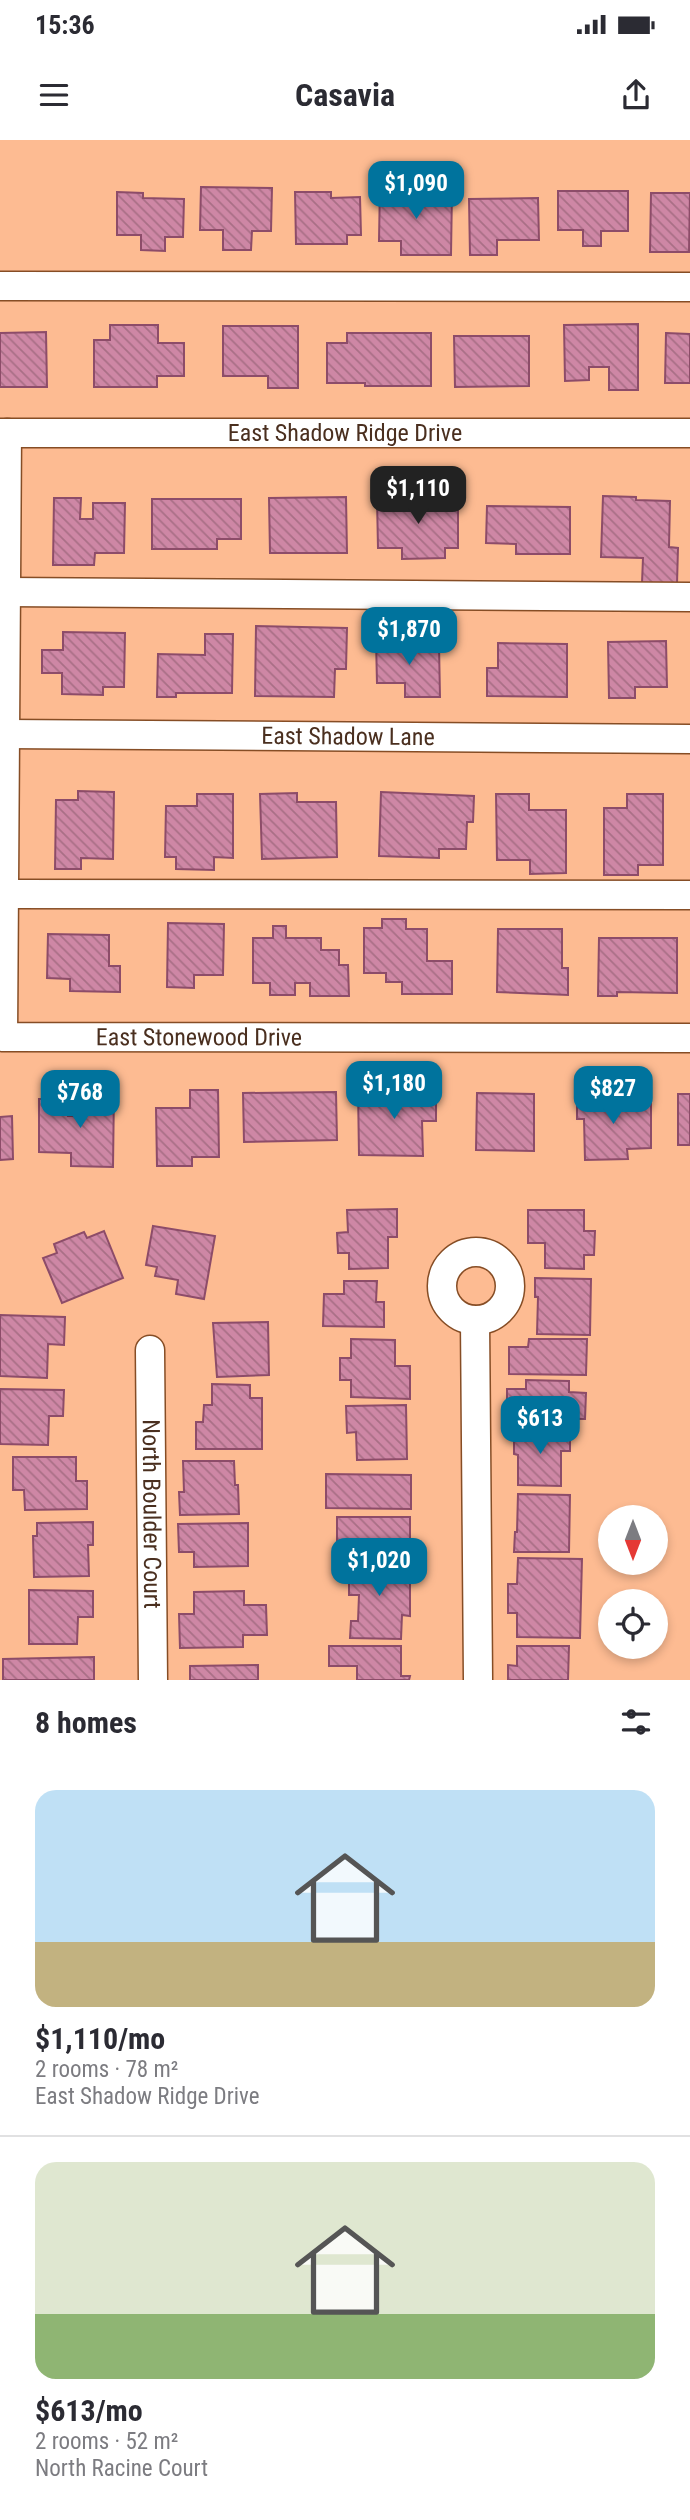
<!DOCTYPE html>
<html lang="en">
<head>
<meta charset="utf-8">
<style>
	:root { --surface:#fff; --page:#f7f7f7; --text:#2b2b33; --muted:#7c7c81; --line:#e1e1e2; --accent:#00739d }
	body { margin:0; font-family:"Roboto Condensed",sans-serif; background:var(--page); color:var(--text); height:100vh; display:flex; flex-direction:column; font-size:26px; white-space:nowrap }
	* { box-sizing:border-box; margin:0 }
	p { font-size:23px; color:var(--muted) }
	.icon { flex:none; width:38px; height:38px; fill:none; stroke:currentColor; stroke-width:2; stroke-linecap:round; stroke-linejoin:round }
	.map { position:relative; height:1540px; overflow:hidden }
	.details { display:flex; flex-direction:column; background:var(--surface); flex:1 }
	.details>* { flex:none }
	.needle { width:46px; rotate:180deg }
	.fabs { position:absolute; left:598px; top:1365px; display:grid; gap:14px }
	.fabs a { display:grid; place-items:center; width:70px; height:70px; border-radius:50%; background:var(--surface); box-shadow:0 4px 10px #0003; font-size:35px }
	.price { position:absolute; translate:-50% -60px; padding:0 16px; border-radius:14px; background:var(--accent); color:#fff; font-size:23px; line-height:46px; filter:drop-shadow(0 2px 4px #0008) }
	.price::after { content:''; position:absolute; left:50%; top:42px; width:21px; height:16px; margin-left:-10px; background:inherit; clip-path:polygon(0 0,100% 0,50% 100%) }
	.price.selected { background:#222; color:#fff }
	ul { padding:0; list-style:none }
	li { display:grid; align-content:center; gap:14px; height:371px; padding:0 35px }
	li+li { border-top:2px solid var(--line) }
	li span { display:grid; place-items:center; height:217px; border-radius:21px; color:#555 }
	li>.icon { margin-inline-start:auto }
	span .icon { width:126px; height:126px; fill:#fffc; stroke-width:1 }
	li b { font-size:30px }
	h2 { display:flex; justify-content:space-between; align-items:center; height:84px; padding:0 35px; font-size:30px }
	.status { display:flex; justify-content:space-between; align-items:center; height:49px; padding:0 35px; background:var(--surface); direction:ltr }
	.status svg { height:19px; fill:currentColor }
	header { display:flex; justify-content:space-between; align-items:center; height:91px; padding:0 35px; background:var(--surface); font-size:32px; font-weight:700 }
	.map>svg:first-child { display:block }
	.building { fill:url(#building-back-hatch); stroke:#8d4c69; stroke-width:2 }
	.lines { fill:none; stroke-linecap:round; stroke-linejoin:round }
	.minor-casing { stroke:#864d25; stroke-width:31 }
	.minor { stroke:#fff; stroke-width:28 }
	.labels { text-anchor:middle; dominant-baseline:central; stroke-width:5; stroke-linejoin:round; paint-order:stroke }
	.street-label { font-size:24px; fill:#4a2f1f; stroke:#fdbb92 }
</style>
</head>
<body>
<div class="status"><b>15:36</b><svg viewBox="0 0 49 12"><path d="M0 12V9h3v3zM5 12V6h3v6zM10 12V3h3v9zM15 12V0h3v12zM26 1h20v11H26zM47 4h2v5h-2z"/></svg></div>
<header><svg class="icon" aria-label="menu" viewBox="0 0 24 24"><path d="M4 6h16M4 12h16M4 18h16"/></svg>Casavia<svg class="icon" aria-label="share" viewBox="0 0 24 24"><path d="M12 15V3M7 8l5-5 5 5M5 13v7h14v-7"/></svg></header>
<div class="map">
<svg width="690" height="1540" viewBox="0 0 690 1540">
	<defs>
		<pattern id="building-back-hatch" width="6" height="6" patternUnits="userSpaceOnUse" patternTransform="scale(1.75)"><rect width="6" height="6" fill="#ce87a5"/><path d="M-1 5l2 2M0 0l6 6M5-1l2 2" fill="none" stroke="#a96f86"/></pattern>
	</defs>
	<rect width="100%" height="100%" fill="#fdbb92"/>
	<g class="building">
		<path d="M380 44H408V59H428V52H452L451 115H401V101H379Z"/>
		<path d="M201 47 272 48 271 91H252L251 110H223V90H200Z"/>
		<path d="M558 51H628V91H601V106H583V90H558Z"/>
		<path d="M117 52 143 53V58L184 59 183 97H165V111L141 110V95H117Z"/>
		<path d="M295 52H331V58L360 57 361 95H347V104H296Z"/>
		<path d="M651 53H690L689 112H650Z"/>
		<path d="M538 58 539 100H497V115H470L469 59Z"/>
		<path d="M638 184V250H609V227H589V240L565 241 564 185Z"/>
		<path d="M110 185H158V203H184V236H157V247H94V200H110Z"/>
		<path d="M223 186H298V248H268V236H223Z"/>
		<path d="M46 192 47 247H0V193Z"/>
		<path d="M347 193H431V246H365V243H327V203H347Z"/>
		<path d="M666 193 690 194V243H665Z"/>
		<path d="M454 196H529V246L455 247Z"/>
		<path d="M603 356 636 357V360L670 361 669 407 678 408 677 444 642 443 643 418 601 417Z"/>
		<path d="M346 357 347 413H270L269 358Z"/>
		<path d="M54 358H81L80 379H93V363H125L124 413H95L94 425H53Z"/>
		<path d="M458 358V408H445V418L402 419V408H378L377 359Z"/>
		<path d="M152 359H241V399H217V409H152Z"/>
		<path d="M487 366 570 367V414H516V404L486 403Z"/>
		<path d="M256 486 347 488 346 529H335L334 557 255 556Z"/>
		<path d="M63 492 125 493 124 547H103V555L62 554V533H42V510H63Z"/>
		<path d="M205 494H233L232 553H176V557H157L158 514 205 515Z"/>
		<path d="M408 499V505H439L440 557H405V543H377L376 500Z"/>
		<path d="M666 501 667 547H635V558H609L608 502Z"/>
		<path d="M498 503 567 504V557L487 556V528H498Z"/>
		<path d="M78 651 114 652 113 719 81 718V729H55L56 660H78Z"/>
		<path d="M381 652 474 656 473 682H467L466 709H439V718L379 716Z"/>
		<path d="M297 653V662H336L337 717 262 719 260 654Z"/>
		<path d="M197 654H233V718L214 717V730L176 729V717H165L166 666H197Z"/>
		<path d="M496 654H529V670H566V733L530 734V720H497Z"/>
		<path d="M627 654H663V725H638V735H604V668H627Z"/>
		<path d="M382 779H406V789H427V821H452V854H402V842H386V833H364V788H382Z"/>
		<path d="M168 783 224 784 223 835H194V848L167 847Z"/>
		<path d="M273 786H286V798H321V810H339V825H348L349 856H310V843H295V855H270V843H253V798H273Z"/>
		<path d="M498 789H562V828H568V855L497 852Z"/>
		<path d="M48 794 109 795V826H120V852L70 851V839L47 838Z"/>
		<path d="M599 798H677V853L617 852V856H598Z"/>
		<path d="M190 950H218L219 1017H192V1026H157L156 968H190Z"/>
		<path d="M358 950 436 951V981H422L423 1016 359 1015Z"/>
		<path d="M86 951H114L113 1027 71 1026V1013L39 1012V959H68V976H85Z"/>
		<path d="M336 952 337 1000 244 1002 243 953Z"/>
		<path d="M613 952V962H651V1008L627 1009 628 1019 585 1020 584 979H577V953Z"/>
		<path d="M477 953 534 954V1011L476 1010Z"/>
		<rect x="678" y="954" width="12" height="51"/>
		<path d="M12 976 13 1019 0 1020V977Z"/>
		<path d="M397 1069V1097H388V1128L349 1129V1113H338L337 1093 348 1092 347 1070Z"/>
		<path d="M528 1070H584V1091H595L594 1115H584V1129L545 1128V1103H528Z"/>
		<path d="M153 1086 215 1096 204 1159 176 1154 178 1140 155 1136 157 1127 146 1125Z"/>
		<path d="M104 1091 123 1138 62 1163 43 1118 57 1113 54 1104 84 1092 87 1098Z"/>
		<path d="M535 1138 591 1139 590 1195 537 1194 538 1157H535Z"/>
		<path d="M344 1141H377L376 1162H384V1187L323 1186 324 1154H344Z"/>
		<path d="M0 1175 65 1177 64 1205 48 1204 47 1238 0 1236Z"/>
		<path d="M268 1182 269 1235 217 1237 213 1183Z"/>
		<path d="M351 1199 395 1200V1226H410V1259L351 1257V1240H340V1218H351Z"/>
		<path d="M529 1199H587L586 1235 509 1234V1207H528Z"/>
		<path d="M526 1240 569 1241V1252L586 1253 585 1279 507 1278V1249H526Z"/>
		<path d="M212 1244 250 1245V1258H262V1309H196V1282H203L204 1265H212Z"/>
		<path d="M0 1249 64 1250 63 1276H49L48 1305 0 1304Z"/>
		<path d="M406 1265 407 1319 357 1320 356 1292 347 1293 346 1266Z"/>
		<path d="M514 1289 570 1290V1311H561V1346L518 1345V1315L514 1314Z"/>
		<path d="M13 1317H76V1341H87V1369L25 1370 24 1350H13Z"/>
		<path d="M183 1321H234L235 1345H238L239 1374 180 1375 179 1352H184Z"/>
		<path d="M326 1334 411 1335V1369L326 1368Z"/>
		<path d="M518 1354 570 1355 569 1412H514L515 1392H517Z"/>
		<rect x="337" y="1377" width="73" height="34"/>
		<path d="M93 1382V1405H88L89 1436 34 1437 33 1396H37V1383Z"/>
		<path d="M248 1383V1426L194 1427V1412H179L178 1384Z"/>
		<path d="M349 1418 403 1419 402 1442H410V1476L402 1475 401 1499 350 1498 351 1481H358L359 1455H349Z"/>
		<path d="M518 1418 582 1419 580 1498 517 1497V1473H508V1444H517Z"/>
		<path d="M29 1450 93 1451V1477H78L77 1504H29Z"/>
		<path d="M244 1451V1465H266L267 1495H243V1507L180 1508 179 1474H194V1452Z"/>
		<path d="M329 1506H401V1536H410L409 1540H357V1526H329Z"/>
		<path d="M517 1506H569L568 1540H508V1525L517 1526Z"/>
		<path d="M94 1517V1540H3V1519Z"/>
		<path d="M258 1525V1540H190V1526Z"/>
	</g>
	<g class="lines">
		<defs>
			<g id="minor">
				<path d="M0 146 690 147"/>
				<path id="s1" d="M0 293H690"/>
				<path id="s2" d="M7 293 3 897 690 898"/>
				<path d="M6 452 690 457"/>
				<path id="s3" d="M5 594 690 599"/>
				<path d="M4 754 690 755"/>
				<circle cx="476" cy="1146" r="34"/>
				<path d="M475 1180 478 1540"/>
				<path id="s4" d="M150 1210 153 1540"/>
			</g>
		</defs>
		<use href="#minor" class="minor-casing"/>
		<use href="#minor" class="minor"/>
	</g>
	<g class="labels">
		<g class="street-label">
			<text stroke="none"><textPath href="#s1" startOffset="345">East Shadow Ridge Drive</textPath></text>
			<text stroke="none"><textPath href="#s3" startOffset="343">East Shadow Lane</textPath></text>
			<text stroke="none"><textPath href="#s2" startOffset="800">East Stonewood Drive</textPath></text>
			<text stroke="none"><textPath href="#s4" startOffset="164">North Boulder Court</textPath></text>
		</g>
	</g>
</svg>
<div class="fabs">
<a><svg class="needle" viewBox="-14 -14 28 28"><path d="M0-13l5 13h-10z" fill="#e53935"/><path d="M0 13l5-13h-10z" fill="#7c7c81"/></svg></a>
<a><svg class="icon" aria-label="locate" viewBox="0 0 24 24"><circle cx="12" cy="12" r="6"/><path d="M12 2v4M12 18v4M2 12h4M18 12h4"/></svg></a>
</div>
<b class="price" style="left:416px;top:81px">$1,090</b>
<b class="price selected" style="left:418px;top:386px">$1,110</b>
<b class="price" style="left:409px;top:527px">$1,870</b>
<b class="price" style="left:394px;top:981px">$1,180</b>
<b class="price" style="left:613px;top:986px">$827</b>
<b class="price" style="left:80px;top:990px">$768</b>
<b class="price" style="left:540px;top:1316px">$613</b>
<b class="price" style="left:379px;top:1458px">$1,020</b>
</div>
<section class="details">
<h2>8 homes<svg class="icon" aria-label="filters" viewBox="0 0 24 24"><path d="M4 7h16M4 17h16"/><circle cx="9" cy="7" r="2"/><circle cx="15" cy="17" r="2"/></svg></h2>
<ul>
<li><span style="background:linear-gradient(#bfe0f5 70%,#c2b280 0)"><svg class="icon" aria-label="home" viewBox="0 0 24 24"><path d="M3 11l9-7 9 7M6 9v11h12V9"/></svg></span><div><b>$1,110/mo</b><p>2 rooms · 78 m²</p><p>East Shadow Ridge Drive</p></div></li>
<li><span style="background:linear-gradient(#dfe7d0 70%,#8fb573 0)"><svg class="icon" aria-label="home" viewBox="0 0 24 24"><path d="M3 11l9-7 9 7M6 9v11h12V9"/></svg></span><div><b>$613/mo</b><p>2 rooms · 52 m²</p><p>North Racine Court</p></div></li>
</ul>
</section>
</body>
</html>
